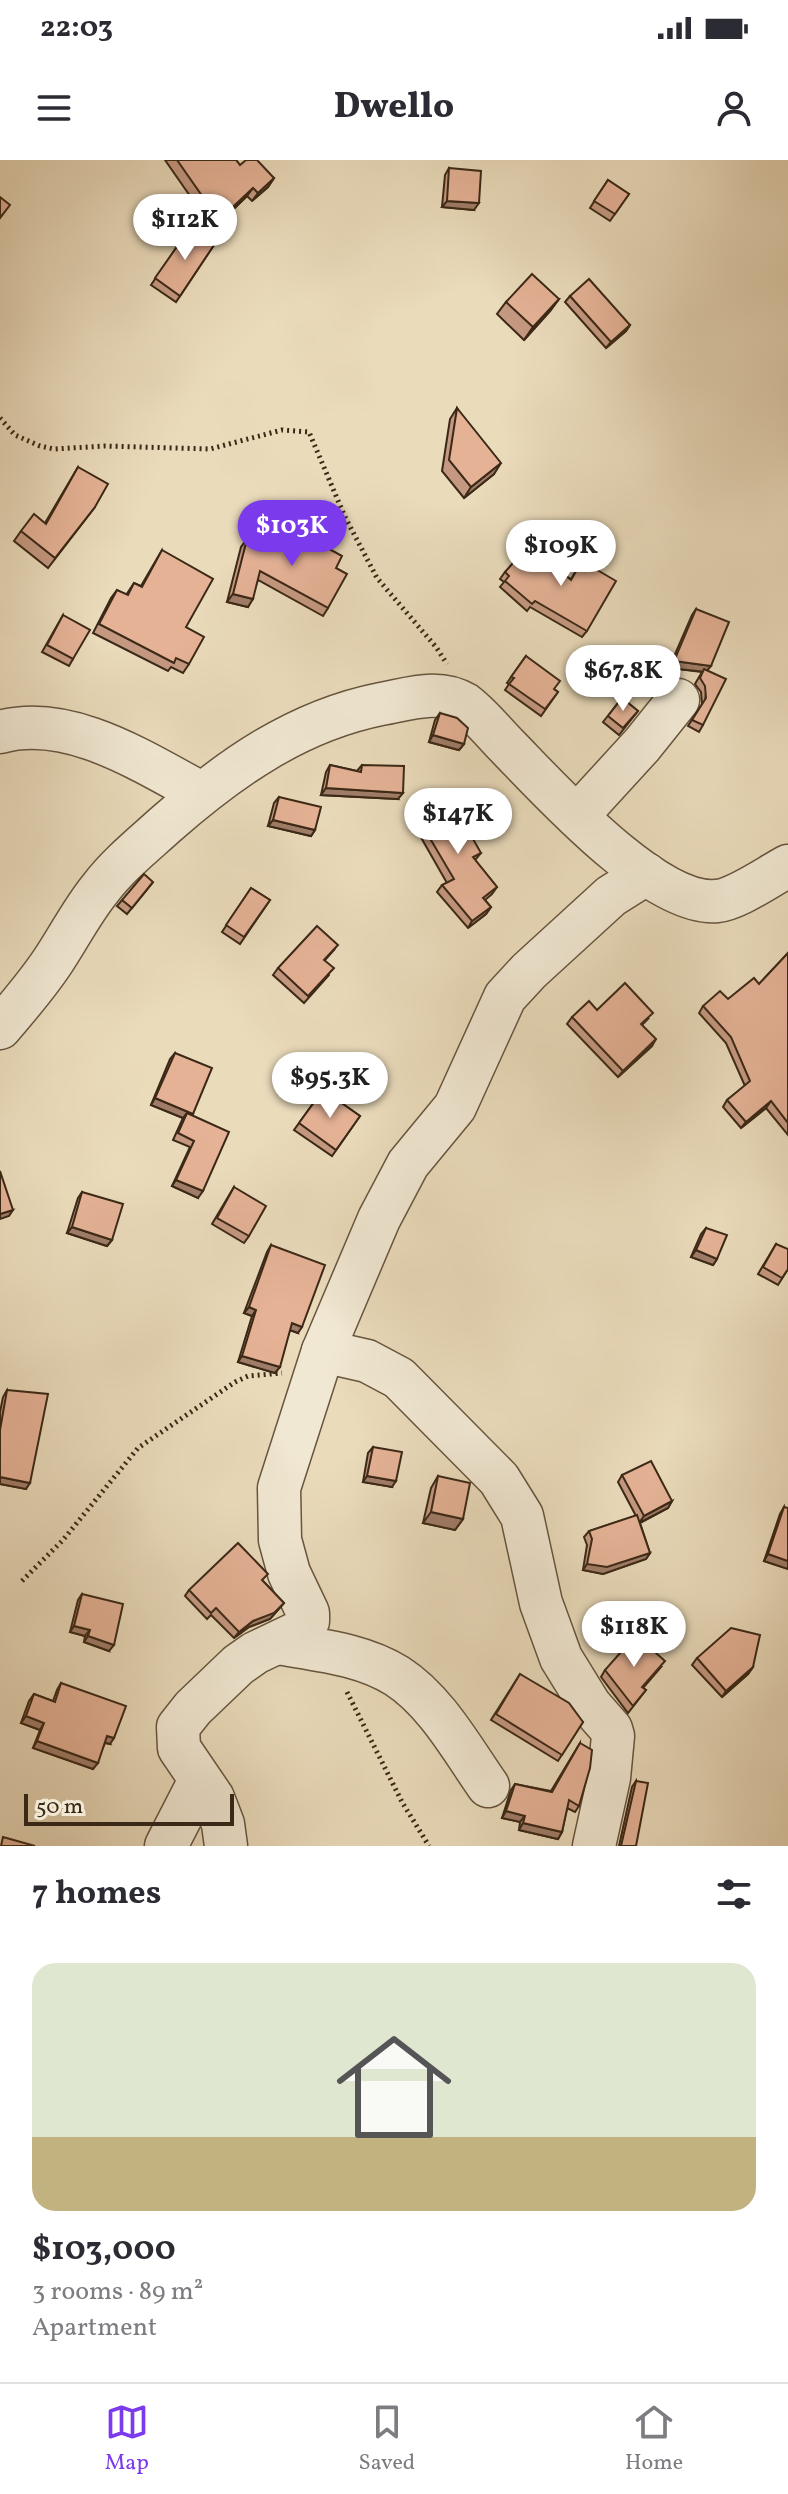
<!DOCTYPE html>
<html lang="en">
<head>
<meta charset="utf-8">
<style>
	:root { --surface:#fff; --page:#f2f2f3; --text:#2b2b33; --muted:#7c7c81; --line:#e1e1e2; --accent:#7c3aed }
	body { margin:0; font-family:Vollkorn,serif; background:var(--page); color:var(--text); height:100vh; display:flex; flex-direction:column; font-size:30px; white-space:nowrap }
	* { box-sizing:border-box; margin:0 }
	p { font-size:26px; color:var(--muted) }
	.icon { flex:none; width:44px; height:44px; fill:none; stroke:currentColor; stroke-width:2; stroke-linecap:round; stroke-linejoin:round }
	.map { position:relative; height:1686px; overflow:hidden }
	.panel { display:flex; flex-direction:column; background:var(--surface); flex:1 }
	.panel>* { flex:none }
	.scale { position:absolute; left:24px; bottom:20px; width:210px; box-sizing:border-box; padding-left:8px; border:4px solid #3b2816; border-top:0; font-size:22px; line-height:28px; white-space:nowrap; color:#3b2816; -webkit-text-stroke:6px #f1e8d3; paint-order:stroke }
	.price { position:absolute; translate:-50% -68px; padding:0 18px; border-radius:28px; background:#fff; color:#222; font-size:26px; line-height:52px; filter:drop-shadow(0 2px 4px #0008) }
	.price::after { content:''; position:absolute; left:50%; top:48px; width:24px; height:18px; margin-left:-12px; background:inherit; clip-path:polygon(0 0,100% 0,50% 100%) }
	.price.on { background:var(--accent); color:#fff }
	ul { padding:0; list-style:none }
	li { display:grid; align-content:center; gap:16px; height:424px; padding:0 32px }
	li+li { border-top:2px solid var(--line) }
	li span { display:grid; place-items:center; height:248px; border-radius:24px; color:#555 }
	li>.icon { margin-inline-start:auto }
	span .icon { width:144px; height:144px; fill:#fffc; stroke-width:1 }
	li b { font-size:34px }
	h2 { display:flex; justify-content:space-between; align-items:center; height:96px; padding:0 32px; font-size:34px }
	.status { display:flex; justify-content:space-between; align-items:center; height:56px; padding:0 40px; background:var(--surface); direction:ltr }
	.status svg { height:22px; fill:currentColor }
	header { display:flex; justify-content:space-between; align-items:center; height:104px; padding:0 32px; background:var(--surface); font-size:36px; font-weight:800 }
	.tab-bar { display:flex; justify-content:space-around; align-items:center; height:112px; border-top:2px solid var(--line); background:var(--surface); font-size:22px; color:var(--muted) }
	.tab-bar a { display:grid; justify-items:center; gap:4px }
	.tab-bar .on { color:var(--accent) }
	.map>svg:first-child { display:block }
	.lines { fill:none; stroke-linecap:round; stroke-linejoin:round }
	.minor-casing { stroke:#67553f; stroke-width:45 }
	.path { stroke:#3b2816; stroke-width:5; stroke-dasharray:2 4; stroke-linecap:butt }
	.minor { stroke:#f1e8d3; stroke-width:42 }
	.wall { fill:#c59981; stroke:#3b2816; stroke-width:2 }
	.shaded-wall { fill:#a07d69; stroke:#3b2816; stroke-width:2 }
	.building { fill:#e5b296; stroke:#3b2816; stroke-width:2 }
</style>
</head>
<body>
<div class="status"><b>22:03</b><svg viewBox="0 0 49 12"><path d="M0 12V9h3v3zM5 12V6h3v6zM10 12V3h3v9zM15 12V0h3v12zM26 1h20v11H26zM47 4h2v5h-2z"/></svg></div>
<header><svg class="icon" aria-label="menu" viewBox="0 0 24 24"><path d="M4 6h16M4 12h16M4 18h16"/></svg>Dwello<svg class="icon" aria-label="person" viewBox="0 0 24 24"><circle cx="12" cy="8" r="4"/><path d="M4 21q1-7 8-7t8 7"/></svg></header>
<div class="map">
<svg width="788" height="1686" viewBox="0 0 788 1686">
	<rect width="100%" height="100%" fill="#eadbbb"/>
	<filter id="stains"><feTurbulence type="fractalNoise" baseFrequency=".0025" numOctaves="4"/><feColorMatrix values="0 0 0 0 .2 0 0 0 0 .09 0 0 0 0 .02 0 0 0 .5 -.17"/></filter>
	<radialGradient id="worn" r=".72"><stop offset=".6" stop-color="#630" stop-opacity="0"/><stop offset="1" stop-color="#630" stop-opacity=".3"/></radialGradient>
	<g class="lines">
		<defs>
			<g id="minor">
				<path d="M0 572C69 553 143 602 201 633"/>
				<path d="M577 656 642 585 678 540"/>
				<path d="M0 868C19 846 37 825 53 801 69 777 82 751 100 729 118 705 143 685 165 665 229 609 296 561 381 544 409 539 439 528 465 544 481 556 494 573 508 587 550 630 655 747 717 741 737 739 769 716 788 706"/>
				<path d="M323 1191 367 1201 399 1218 499 1319 522 1356 541 1443 561 1498 590 1545 611 1569 613 1576 609 1618 594 1686"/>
				<path d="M278 1483C318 1490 362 1494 397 1516 436 1541 462 1589 488 1626"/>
				<path d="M166 1686 200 1620"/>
				<path d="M226 1686 223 1664 213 1638 179 1588 178 1567 193 1548 238 1505 255 1493 299 1472 308 1461V1453L289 1413 280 1380 279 1328 323 1191 379 1059 408 1004 455 947 505 837 529 811 611 736 646 714"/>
			</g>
		</defs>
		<use href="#minor" class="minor-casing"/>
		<g class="path">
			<path d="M0 258 15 275 40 286 54 289 105 286 210 289 282 270 309 272 345 357 377 418 436 487 447 504"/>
			<path d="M22 1421 63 1380 138 1288 235 1222 248 1216 282 1213"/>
			<path d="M347 1532 402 1642 429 1686"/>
		</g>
		<use href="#minor" class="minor"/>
	</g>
	<g class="wall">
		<path d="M165 0H236L240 5 274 18 268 27 252 41 247 36 213 69Z"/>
		<path d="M449 8 474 50 442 47 445 15Z"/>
		<path d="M608 20 629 34 610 61 590 48Z"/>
		<path d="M190 68 214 85 176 142 151 125Z"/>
		<path d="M570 136 630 165 626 171 606 188 565 142Z"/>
		<path d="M559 139 550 151 524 180 497 154 506 142Z"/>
		<path d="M457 248 494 314 464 338 442 311 450 259Z"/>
		<path d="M78 307 95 347 48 408 14 381 21 371 45 363Z"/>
		<path d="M293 369 336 408 328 448 323 456 258 420 248 447 227 442 241 387 247 379 281 388Z"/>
		<path d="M162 390 186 467 189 504 183 513 171 507 168 511 93 473 111 438 117 430 126 435 134 423 141 426Z"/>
		<path d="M525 398 571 419 582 401 587 471 582 477 530 447 527 451 500 427 504 422 500 419 505 412Z"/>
		<path d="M696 449 708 510 703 565 699 572 688 566 702 544 701 532 695 524 702 512 669 508 692 455Z"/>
		<path d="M63 455 73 499 69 506 42 492Z"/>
		<path d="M526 496 554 529 558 532 541 556 505 530 509 524 507 523Z"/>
		<path d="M622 538 638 551 619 575 603 562Z"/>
		<path d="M440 553 464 584 459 590 429 582 435 560Z"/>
		<path d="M330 605 357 611 362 605 398 639 321 635 326 612Z"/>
		<path d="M279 637 315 670 311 676 268 666 274 643Z"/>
		<path d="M415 653 481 693 475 700 497 727 492 734 485 740 491 747 486 754 468 768 437 732 442 725 447 723 411 660Z"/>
		<path d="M153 722 127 754 117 746 122 740Z"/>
		<path d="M251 728 270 740 240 784 222 772Z"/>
		<path d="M333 791 325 800 329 815 304 843 273 815 278 808Z"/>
		<path d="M788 793V975L766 948 741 968 723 947 727 940 745 926 726 883 699 853 703 846 728 839 759 824Z"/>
		<path d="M597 850 648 859 642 865 652 886 618 917 567 864 572 857Z"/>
		<path d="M175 893 192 955 198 1038 172 1026 190 987 173 980 183 958 151 945 170 899Z"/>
		<path d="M323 930 360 956 332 996 294 970Z"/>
		<path d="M234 1027 249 1076 244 1083 212 1064Z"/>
		<path d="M82 1032 112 1080 107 1086 67 1073 78 1038Z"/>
		<path d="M706 1068 717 1099 713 1105 691 1097 701 1074Z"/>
		<path d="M776 1084 788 1109 778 1125 758 1114Z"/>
		<path d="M271 1085 298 1173 290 1170 275 1213 238 1202 252 1156 244 1153 267 1092Z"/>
		<path d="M7 1230 26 1329 0 1324V1252L3 1237Z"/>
		<path d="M373 1287 392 1327 363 1322 368 1293Z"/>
		<path d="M622 1315 672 1341 668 1348 640 1363 650 1393 646 1399 603 1414 583 1410 587 1385 584 1377 589 1371 636 1356 618 1322Z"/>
		<path d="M438 1316 463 1359 455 1370 423 1363 431 1328Z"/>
		<path d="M784 1347 788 1409 764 1401 780 1354Z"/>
		<path d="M263 1421 284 1443 270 1459 249 1467 234 1478 211 1455 207 1459 185 1436 189 1430Z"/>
		<path d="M82 1434 109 1491 84 1482 85 1476 70 1472 78 1440Z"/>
		<path d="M697 1498 753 1507 748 1514 722 1537 692 1505Z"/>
		<path d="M661 1507 643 1528 646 1530 628 1553 601 1517 605 1510Z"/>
		<path d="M520 1514 583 1562 558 1601 491 1560Z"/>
		<path d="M61 1523 110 1584 105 1583 93 1609 33 1588 40 1570 21 1563 29 1541 34 1534 53 1541 57 1530Z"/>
		<path d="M580 1583 579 1646 575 1652 567 1648 562 1672 558 1679 519 1670 520 1662 502 1658 511 1630 515 1624 551 1631Z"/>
		<path d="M636 1621V1686H619L632 1627Z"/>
	</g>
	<g class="shaded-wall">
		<path d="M274 18 268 27 252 41 258 33Z"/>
		<path d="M253 28 247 36 213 69 219 60Z"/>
		<path d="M447 41 479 43 474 50 442 47Z"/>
		<path d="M559 139 550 151 524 180 533 167Z"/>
		<path d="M630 165 626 171 606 188 611 182Z"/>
		<path d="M501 303 494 314 464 338 471 327Z"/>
		<path d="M233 434 253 439 248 447 227 442Z"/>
		<path d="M674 501 711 506 706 512 669 508Z"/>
		<path d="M433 575 464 584 459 590 429 582Z"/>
		<path d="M326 628 403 633 398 639 321 635Z"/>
		<path d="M273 660 315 670 311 676 268 666Z"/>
		<path d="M491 747 486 754 468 768 472 761Z"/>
		<path d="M656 879 652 886 618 917 623 911Z"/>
		<path d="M155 938 193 954 188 960 187 953 183 958 151 945Z"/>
		<path d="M771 941 766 948 741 968 746 962Z"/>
		<path d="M176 1020 203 1031 198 1038 172 1026Z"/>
		<path d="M13 1050 9 1056 0 1059V1054Z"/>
		<path d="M72 1067 112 1080 107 1086 67 1073Z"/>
		<path d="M696 1090 717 1099 713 1105 691 1097Z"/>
		<path d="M249 1147 256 1150 252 1156 244 1153Z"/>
		<path d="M292 1163 302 1167 298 1173 287 1169Z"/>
		<path d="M242 1196 280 1207 275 1213 238 1202Z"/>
		<path d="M367 1316 396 1321 392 1327 363 1322Z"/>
		<path d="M0 1317 30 1323 26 1329 0 1324Z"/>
		<path d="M672 1341 668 1348 639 1363 644 1356Z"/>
		<path d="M431 1352 463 1359 455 1370 423 1363Z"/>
		<path d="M650 1393 646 1399 603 1414 583 1410 587 1404Z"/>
		<path d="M768 1394 788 1401V1409L764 1401Z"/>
		<path d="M284 1443 270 1459 249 1467 234 1478 239 1472 253 1461Z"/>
		<path d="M74 1466 90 1470 85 1476 70 1472Z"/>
		<path d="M88 1476 114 1485 109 1491 84 1482Z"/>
		<path d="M753 1507 748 1514 722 1537 726 1531Z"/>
		<path d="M26 1556 44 1563 40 1570 21 1563Z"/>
		<path d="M107 1576 114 1578 110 1584 103 1582Z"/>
		<path d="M37 1581 98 1603 93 1609 33 1588Z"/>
		<path d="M506 1651 525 1656 520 1662 502 1658Z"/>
		<path d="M523 1663 562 1672 558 1679 519 1670Z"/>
	</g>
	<g class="building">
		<path d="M177 0H236L240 5 246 0H257L274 18 258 33 253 28 219 60Z"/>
		<path d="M449 8 481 11 479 43 447 41Z"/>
		<path d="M608 20 629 34 615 54 594 41Z"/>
		<path d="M0 37 10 45 0 58Z"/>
		<path d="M190 68 214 85 180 136 155 118Z"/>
		<path d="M532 114 559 139 533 167 506 142Z"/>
		<path d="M589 119 630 165 611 182 570 136Z"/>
		<path d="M457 248 501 303 471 327 449 300Z"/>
		<path d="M78 307 108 324 95 347 55 398 21 371 34 354 46 364Z"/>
		<path d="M293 369 342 396 336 408 347 414 328 448 260 411 253 439 233 434 247 379 282 388Z"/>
		<path d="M534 388 571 420 582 401 616 421 587 471 535 441 532 444 505 421 509 416 505 412 521 394 525 398Z"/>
		<path d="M162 390 213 419 186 467 204 477 189 504 176 498 174 503 99 464 117 430 128 435 134 423 142 427Z"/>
		<path d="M696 449 729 462 711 506 674 501Z"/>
		<path d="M63 455 90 470 73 499 47 485Z"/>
		<path d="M526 496 560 521 554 529 558 532 545 549 509 524 514 518 511 517Z"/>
		<path d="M704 509 726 519 703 565 692 560 706 538 705 526 700 518Z"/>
		<path d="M622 538 638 551 623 568 608 556Z"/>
		<path d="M440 553 457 558 468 568 464 584 433 575Z"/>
		<path d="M330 605 361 612 362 605 404 606 403 633 326 628Z"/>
		<path d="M448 635 481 693 473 697 497 727 483 738 491 747 472 761 442 725 454 719 415 653Z"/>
		<path d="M279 637 321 647 315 670 273 660Z"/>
		<path d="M144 714 153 722 132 748 122 740Z"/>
		<path d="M251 728 270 740 244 777 226 765Z"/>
		<path d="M317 766 338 785 324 800 334 808 308 836 278 808Z"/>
		<path d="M788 793V963L771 941 746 962 727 940 750 921 731 877 703 846 720 831 728 839 754 818 759 824Z"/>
		<path d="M625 823 653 853 641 864 656 879 623 911 572 857 589 841 597 850Z"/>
		<path d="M175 893 212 908 193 954 155 938Z"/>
		<path d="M323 930 360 956 336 990 299 963Z"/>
		<path d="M187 953 229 972 203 1031 176 1020 194 981 178 973Z"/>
		<path d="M0 1011 13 1050 0 1054Z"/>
		<path d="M234 1027 266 1046 249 1076 217 1058Z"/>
		<path d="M82 1032 123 1044 112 1080 72 1067Z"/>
		<path d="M706 1068 727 1075 717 1099 696 1090Z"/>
		<path d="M776 1084 788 1089V1109L782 1118 763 1107Z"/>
		<path d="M271 1085 325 1105 302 1167 292 1163 280 1207 242 1196 256 1150 249 1147Z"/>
		<path d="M7 1230 48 1234 30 1323 0 1317V1270Z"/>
		<path d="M373 1287 402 1292 396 1321 367 1316Z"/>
		<path d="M651 1301 672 1341 644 1356 622 1315Z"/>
		<path d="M438 1316 470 1323 463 1359 431 1352Z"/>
		<path d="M784 1347 788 1348V1401L768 1394Z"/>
		<path d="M637 1355 650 1393 607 1407 587 1404 592 1379 589 1371Z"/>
		<path d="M238 1383 268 1414 262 1420 284 1443 274 1453 253 1461 239 1472 216 1448 211 1453 189 1430Z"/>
		<path d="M82 1434 123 1444 114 1485 88 1476 90 1470 74 1466Z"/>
		<path d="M731 1468 760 1475 753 1507 726 1531 697 1498Z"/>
		<path d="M636 1475 665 1501 642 1527 646 1530 633 1546 605 1510Z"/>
		<path d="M520 1514 569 1543 583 1562 562 1595 496 1554Z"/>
		<path d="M61 1523 126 1546 114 1578 107 1576 98 1603 37 1581 44 1563 26 1556 34 1534 55 1542Z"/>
		<path d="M580 1583 592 1590 590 1608 579 1646 569 1640 562 1672 523 1663 525 1656 506 1651 515 1624 552 1632Z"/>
		<path d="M636 1621 648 1623 636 1686H621Z"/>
		<path d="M3 1677 35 1686H1Z"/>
	</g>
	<rect width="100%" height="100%" filter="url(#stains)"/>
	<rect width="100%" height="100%" fill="url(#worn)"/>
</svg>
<div class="scale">50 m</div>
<b class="price" style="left:185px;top:102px">$112K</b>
<b class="price on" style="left:292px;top:408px">$103K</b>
<b class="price" style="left:561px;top:428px">$109K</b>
<b class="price" style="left:623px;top:553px">$67.8K</b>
<b class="price" style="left:458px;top:696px">$147K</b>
<b class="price" style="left:330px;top:960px">$95.3K</b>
<b class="price" style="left:634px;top:1509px">$118K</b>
</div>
<section class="panel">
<h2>7 homes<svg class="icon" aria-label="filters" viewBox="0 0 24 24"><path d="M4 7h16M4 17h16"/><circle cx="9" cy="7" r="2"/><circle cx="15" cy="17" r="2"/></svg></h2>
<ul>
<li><span style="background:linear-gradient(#dfe7d0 70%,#c2b280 0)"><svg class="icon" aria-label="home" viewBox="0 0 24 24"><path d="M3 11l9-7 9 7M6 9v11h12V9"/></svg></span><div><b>$103,000</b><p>3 rooms · 89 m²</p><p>Apartment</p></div></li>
</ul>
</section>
<nav class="tab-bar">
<a class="on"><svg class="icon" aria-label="map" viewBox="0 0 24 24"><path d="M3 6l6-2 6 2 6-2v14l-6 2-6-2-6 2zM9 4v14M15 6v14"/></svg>Map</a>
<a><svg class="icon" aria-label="saved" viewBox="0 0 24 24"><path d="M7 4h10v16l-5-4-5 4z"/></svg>Saved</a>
<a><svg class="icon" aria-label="home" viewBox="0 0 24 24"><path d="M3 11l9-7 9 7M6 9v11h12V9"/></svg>Home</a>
</nav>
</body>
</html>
